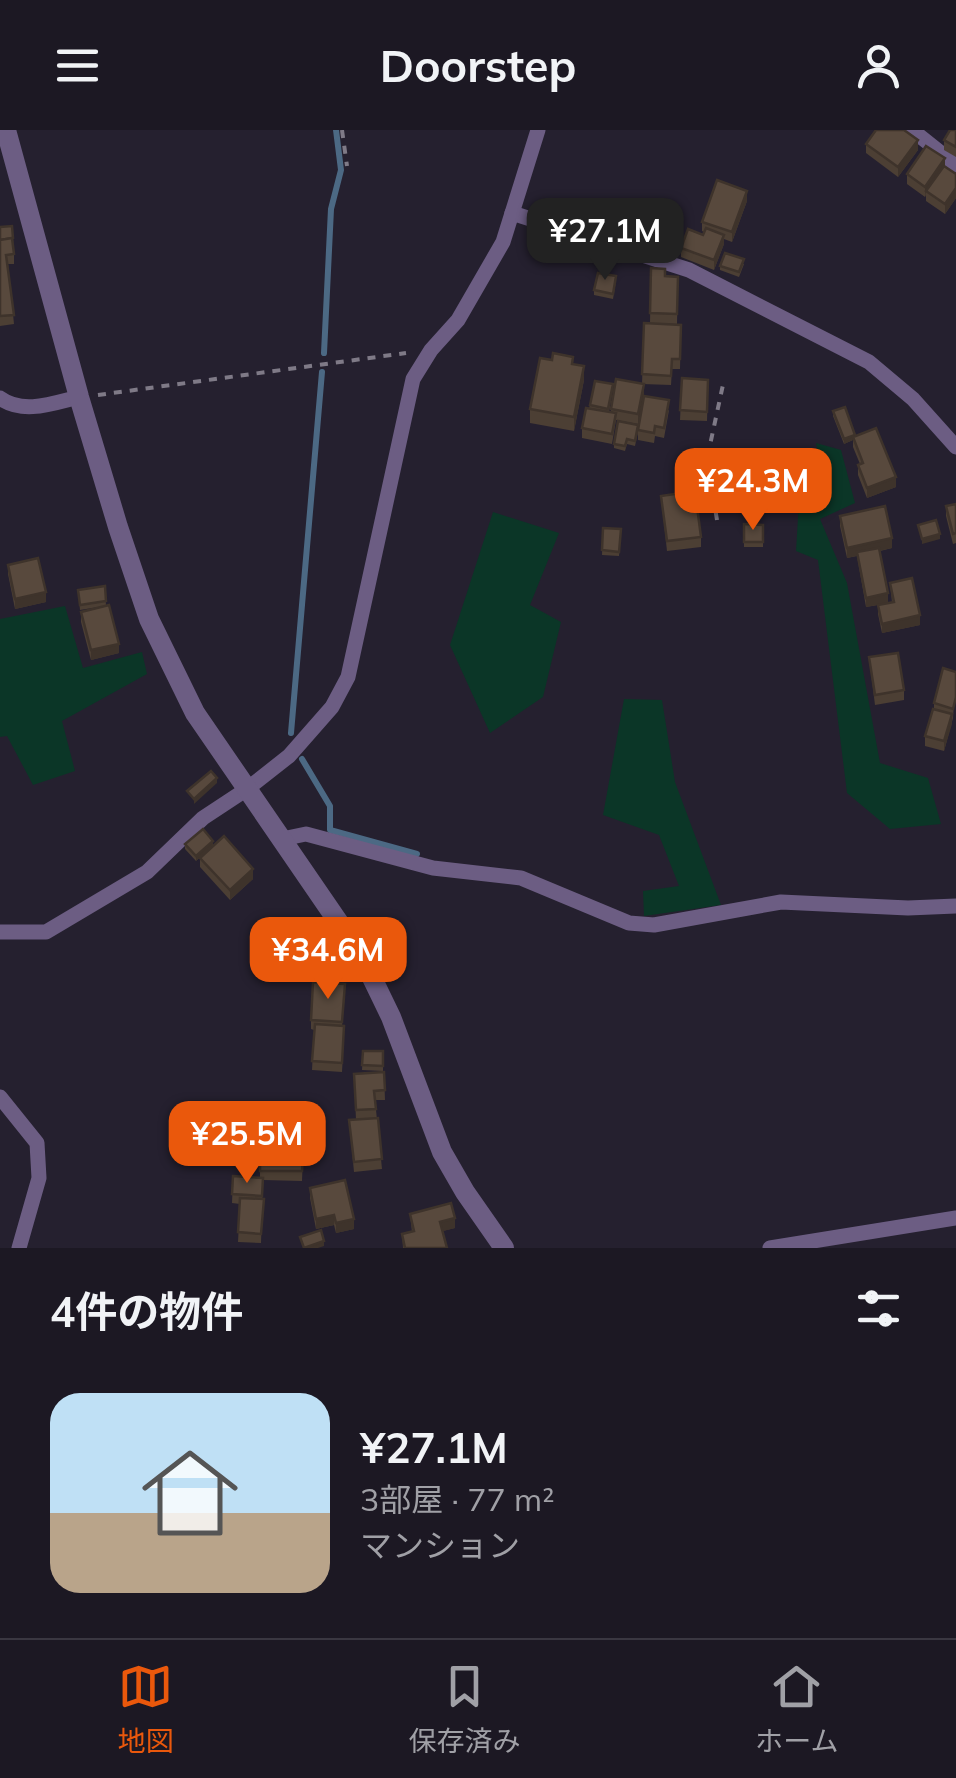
<!DOCTYPE html>
<html lang="ja">
<head>
<meta charset="utf-8">
<style>
	:root { --surface:#1c1823; --page:#292530; --text:#f1f3f6; --muted:#a0a0a6; --line:#3a3741; --accent:#ea580c }
	body { margin:0; font-family:Mulish,"Noto Sans JP",sans-serif; background:var(--page); color:var(--text); height:100vh; display:flex; flex-direction:column; font-size:38px; white-space:nowrap }
	* { box-sizing:border-box; margin:0 }
	p { font-size:32px; color:var(--muted) }
	.icon { flex:none; width:55px; height:55px; fill:none; stroke:currentColor; stroke-width:2; stroke-linecap:round; stroke-linejoin:round }
	.map { position:relative; height:1118px; overflow:hidden }
	.panel { display:flex; flex-direction:column; background:var(--surface); flex:1 }
	.panel>* { flex:none }
	.price { position:absolute; translate:-50% -85px; padding:0 22px; border-radius:20px; background:var(--accent); color:#fff; font-size:32px; line-height:65px; filter:drop-shadow(0 2px 5px #0008) }
	.price::after { content:''; position:absolute; left:50%; top:60px; width:30px; height:22px; margin-left:-15px; background:inherit; clip-path:polygon(0 0,100% 0,50% 100%) }
	.price.on { background:#222; color:#fff }
	ul { padding:0; list-style:none }
	li { display:flex; align-items:center; gap:30px; height:250px; padding:0 50px }
	li+li { border-top:2px solid var(--line) }
	li span { display:grid; place-items:center; flex:none; width:280px; height:200px; border-radius:30px; color:#555 }
	li>.icon { margin-inline-start:auto }
	span .icon { width:120px; height:120px; fill:#fffc; stroke-width:1 }
	li b { font-size:42px }
	h2 { display:flex; justify-content:space-between; align-items:center; height:120px; padding:0 50px; font-size:42px }
	header { display:flex; justify-content:space-between; align-items:center; height:130px; padding:0 50px; background:var(--surface); font-size:45px; font-weight:700 }
	.tab-bar { display:flex; justify-content:space-around; align-items:center; height:140px; border-top:2px solid var(--line); background:var(--surface); font-size:28px; color:var(--muted) }
	.tab-bar a { display:grid; justify-items:center; gap:5px }
	.tab-bar .on { color:var(--accent) }
	.map>svg:first-child { display:block }
	.grass { fill:#0b3627 }
	.lines { fill:none; stroke-linecap:round; stroke-linejoin:round }
	.stream { stroke:#4c6984; stroke-width:6 }
	.path { stroke:#7f7a87; stroke-width:4; stroke-dasharray:8 8; stroke-linecap:butt }
	.minor { stroke:#6c5d83; stroke-width:15 }
	.tertiary { stroke:#6c5d83; stroke-width:20 }
	.wall { fill:#4c3f34 }
	.shaded-wall { fill:#3e332b }
	.building { fill:#58493d; stroke:#3e332b; stroke-width:2.5 }
</style>
</head>
<body>
<header><svg class="icon" aria-label="menu" viewBox="0 0 24 24"><path d="M4 6h16M4 12h16M4 18h16"/></svg>Doorstep<svg class="icon" aria-label="person" viewBox="0 0 24 24"><circle cx="12" cy="8" r="4"/><path d="M4 21q1-7 8-7t8 7"/></svg></header>
<div class="map">
<svg width="956" height="1118" viewBox="0 0 956 1118">
	<rect width="100%" height="100%" fill="#25202f"/>
	<g class="grass">
		<path d="M816 313 841 320 855 373 820 389 847 453 880 633 928 648 941 694 890 699 847 663 818 430 796 421 800 355 821 341Z"/>
		<path d="M493 382 559 403 530 475 561 492 543 567 490 603 450 515Z"/>
		<path d="M65 476 83 538 142 522 147 544 62 591 75 641 33 655 7 606 0 607V489Z"/>
		<path d="M624 569 662 570 675 652 721 775 644 786 643 761 679 756 659 705 603 685Z"/>
	</g>
	<g class="lines">
		<g class="stream">
			<path d="M324 223 331 79 341 40 336 0"/>
			<path d="M291 603 322 242"/>
			<path d="M302 629 330 676V700L417 724"/>
		</g>
		<g class="path">
			<path d="M342 0 347 36"/>
			<path d="M98 265 406 223"/>
			<path d="M717 390 707 329 724 250"/>
		</g>
		<g class="minor">
			<path d="M912 0 956 35"/>
			<path d="M512 83 689 140 869 232 913 269 956 317"/>
			<path d="M0 268C23 285 54 273 79 267"/>
			<path d="M282 709 306 704 433 738 521 748 629 793 654 795 781 772 908 778 956 776"/>
			<path d="M0 802H46L147 742 203 688 247 659 289 626 332 577 348 547 413 249 431 220 458 190 503 112 538 0"/>
			<path d="M0 967 37 1013 39 1048 19 1118"/>
			<path d="M770 1118 956 1088"/>
		</g>
		<path class="tertiary" d="M6 0 79 267 118 397 149 489 195 583 361 825 391 887 442 1022 465 1062 504 1118"/>
	</g>
	<g class="wall">
		<path d="M956 0V27L944 20V10Z"/>
		<path d="M866 14 918 20 898 47 866 23Z"/>
		<path d="M945 36 956 44V68L945 84 926 71V65L925 67 907 54V44Z"/>
		<path d="M747 71 732 112 724 109V114L714 140 681 127V118L703 105 704 102 702 101V92Z"/>
		<path d="M0 97 13 108 14 124V134H8L14 194 0 196Z"/>
		<path d="M744 134 739 147 720 140V136Z"/>
		<path d="M651 138 665 146 678 147 677 194 650 193Z"/>
		<path d="M616 151 613 169 594 165V160Z"/>
		<path d="M644 193 681 195 680 239H672L671 255 642 254 644 264 638 294 616 290 612 314 582 308V298L590 275 613 259 609 282H611V279L642 254Z"/>
		<path d="M573 234 584 250 574 301 530 293V279Z"/>
		<path d="M682 248 708 250 707 291 680 290Z"/>
		<path d="M669 280 664 308 655 306 654 313 638 310V302L635 316 627 314 625 321 614 318V314Z"/>
		<path d="M833 281 855 306 896 357 867 368 858 345V335L860 334 853 317V310L844 314 833 286Z"/>
		<path d="M721 338 758 351H775L774 381H728V364H721Z"/>
		<path d="M661 366 701 407V417L667 421Z"/>
		<path d="M956 374V413L953 414 946 386V376Z"/>
		<path d="M840 386 892 418 880 421 888 473 892 472 890 453 920 495 882 503 878 484V475L866 477 857 426 847 428 840 396Z"/>
		<path d="M744 394 763 395V417H744Z"/>
		<path d="M603 398 621 399 619 426 602 425Z"/>
		<path d="M8 435 46 472 15 479 8 444Z"/>
		<path d="M105 456 106 476 119 523 91 530 81 492V482L105 476 80 480 78 460Z"/>
		<path d="M869 527 904 560V570L875 575Z"/>
		<path d="M956 542 953 588 944 621 925 616V606L934 579V573Z"/>
		<path d="M185 714 213 716 196 731 185 719Z"/>
		<path d="M200 728 253 749 230 770 200 737Z"/>
		<path d="M345 864 342 896 344 906 342 942 312 940 314 900 311 899V890Z"/>
		<path d="M363 921H383V941L362 940Z"/>
		<path d="M384 942 385 970H375L382 1039 354 1042 349 990H356L354 944Z"/>
		<path d="M260 1025 303 1026 302 1051 263 1050 261 1113 238 1112 240 1074 232 1073 233 1046 260 1048Z"/>
		<path d="M310 1058 354 1099 336 1103 334 1095 316 1099 310 1068Z"/>
		<path d="M410 1084 455 1098 442 1101 447 1118H403L402 1104 412 1102Z"/>
	</g>
	<g class="shaded-wall">
		<path d="M918 10V20L898 47V37Z"/>
		<path d="M945 28V38L926 61 925 67V57Z"/>
		<path d="M956 58V68L945 84V74Z"/>
		<path d="M747 61V71L732 112V102Z"/>
		<path d="M724 105V114L714 140V130Z"/>
		<path d="M584 236V250L574 301V287Z"/>
		<path d="M644 254V264L638 294V284Z"/>
		<path d="M855 305V309L844 314V309Z"/>
		<path d="M896 347V357L867 368V358Z"/>
		<path d="M940 404V409L922 414V409Z"/>
		<path d="M892 408V418L847 428V418Z"/>
		<path d="M46 462V472L15 479V469Z"/>
		<path d="M888 463V473L866 477V468Z"/>
		<path d="M920 485V495L882 503V494Z"/>
		<path d="M119 514V523L91 530V520Z"/>
		<path d="M952 584V594L944 621V611Z"/>
		<path d="M217 648V653L194 674V669Z"/>
		<path d="M213 711V716L196 731V726Z"/>
		<path d="M253 739V749L230 770V760Z"/>
		<path d="M334 1085V1095L316 1099V1089Z"/>
		<path d="M455 1088V1098L440 1102V1092Z"/>
		<path d="M354 1089V1099L336 1103V1093Z"/>
		<path d="M324 1111V1116L318 1118H304Z"/>
	</g>
	<g class="building">
		<path d="M876 0H904L918 10 898 37 866 14Z"/>
		<path d="M950 0H956V17L944 10Z"/>
		<path d="M926 16 945 28 925 57 907 44Z"/>
		<path d="M944 36 956 44V58L945 74 926 61Z"/>
		<path d="M717 50 747 61 732 102 702 92Z"/>
		<path d="M12 96 13 108 0 110V97Z"/>
		<path d="M706 98 724 105 714 130 681 118 688 99 703 105Z"/>
		<path d="M12 108 14 124 6 125 14 185 0 186V110Z"/>
		<path d="M725 123 744 129 739 142 720 136Z"/>
		<path d="M651 138 665 139V146L678 147 677 184 650 183Z"/>
		<path d="M598 143 616 146 613 164 594 160Z"/>
		<path d="M644 193 681 195 680 229H672L671 246 642 244Z"/>
		<path d="M553 223 573 227 572 234 584 236 574 287 530 279 540 228 552 230Z"/>
		<path d="M682 248 708 250 707 282 680 280Z"/>
		<path d="M616 249 644 254 638 284 611 279Z"/>
		<path d="M595 251 613 254 608 279 590 275Z"/>
		<path d="M644 266 669 270 664 298 655 296 654 303 638 300Z"/>
		<path d="M845 277 855 305 844 309 833 281Z"/>
		<path d="M586 278 616 283 612 304 582 298Z"/>
		<path d="M618 291 638 295 635 311 627 309 625 316 614 314Z"/>
		<path d="M876 298 896 347 867 358 858 335 863 333 853 307Z"/>
		<path d="M721 338 758 339V351H775L774 372 728 371V354H721Z"/>
		<path d="M695 361 701 407 667 411 661 366Z"/>
		<path d="M956 374V403L953 404 946 376Z"/>
		<path d="M885 376 892 408 847 418 840 386Z"/>
		<path d="M936 390 940 404 922 409 918 395Z"/>
		<path d="M744 394 763 395V412H744Z"/>
		<path d="M603 398 621 399 619 422 602 420Z"/>
		<path d="M879 418 888 463 866 468 857 422Z"/>
		<path d="M38 428 46 462 15 469 8 435Z"/>
		<path d="M912 448 920 485 882 494 878 475 894 472 890 453Z"/>
		<path d="M105 456 106 471 80 475 78 460Z"/>
		<path d="M109 475 119 514 91 520 81 482Z"/>
		<path d="M898 523 904 560 875 565 869 527Z"/>
		<path d="M943 538 956 542V567L953 579 934 573Z"/>
		<path d="M933 579 952 584 944 611 925 606Z"/>
		<path d="M211 641 217 648 194 669 187 661Z"/>
		<path d="M203 699 213 711 196 726 185 714Z"/>
		<path d="M224 706 253 739 230 760 200 728Z"/>
		<path d="M313 852 345 854 342 892 311 890Z"/>
		<path d="M315 894 344 896 342 933 312 931Z"/>
		<path d="M363 921H383V936L362 935Z"/>
		<path d="M384 942 385 960 374 961 376 979 356 980 354 944Z"/>
		<path d="M378 988 382 1029 354 1032 349 990Z"/>
		<path d="M260 1025 303 1026 302 1041H260Z"/>
		<path d="M233 1046 263 1048 262 1066 232 1064Z"/>
		<path d="M345 1050 354 1089 336 1093 334 1085 316 1089 310 1058Z"/>
		<path d="M240 1068 264 1069 261 1104 238 1102Z"/>
		<path d="M451 1073 455 1088 440 1092 447 1118H405L402 1104 414 1101 410 1084Z"/>
		<path d="M321 1100 324 1111 304 1118 300 1107Z"/>
	</g>
</svg>
<b class="price on" style="left:605px;top:153px">¥27.1M</b>
<b class="price" style="left:753px;top:403px">¥24.3M</b>
<b class="price" style="left:328px;top:872px">¥34.6M</b>
<b class="price" style="left:247px;top:1056px">¥25.5M</b>
</div>
<section class="panel">
<h2>4件の物件<svg class="icon" aria-label="filters" viewBox="0 0 24 24"><path d="M4 7h16M4 17h16"/><circle cx="9" cy="7" r="2"/><circle cx="15" cy="17" r="2"/></svg></h2>
<ul>
<li><span style="background:linear-gradient(#bfe0f5 60%,#b9a48a 0)"><svg class="icon" aria-label="home" viewBox="0 0 24 24"><path d="M3 11l9-7 9 7M6 9v11h12V9"/></svg></span><div><b>¥27.1M</b><p>3部屋 · 77 m²</p><p>マンション</p></div></li>
</ul>
</section>
<nav class="tab-bar">
<a class="on"><svg class="icon" aria-label="map" viewBox="0 0 24 24"><path d="M3 6l6-2 6 2 6-2v14l-6 2-6-2-6 2zM9 4v14M15 6v14"/></svg>地図</a>
<a><svg class="icon" aria-label="saved" viewBox="0 0 24 24"><path d="M7 4h10v16l-5-4-5 4z"/></svg>保存済み</a>
<a><svg class="icon" aria-label="home" viewBox="0 0 24 24"><path d="M3 11l9-7 9 7M6 9v11h12V9"/></svg>ホーム</a>
</nav>
</body>
</html>
